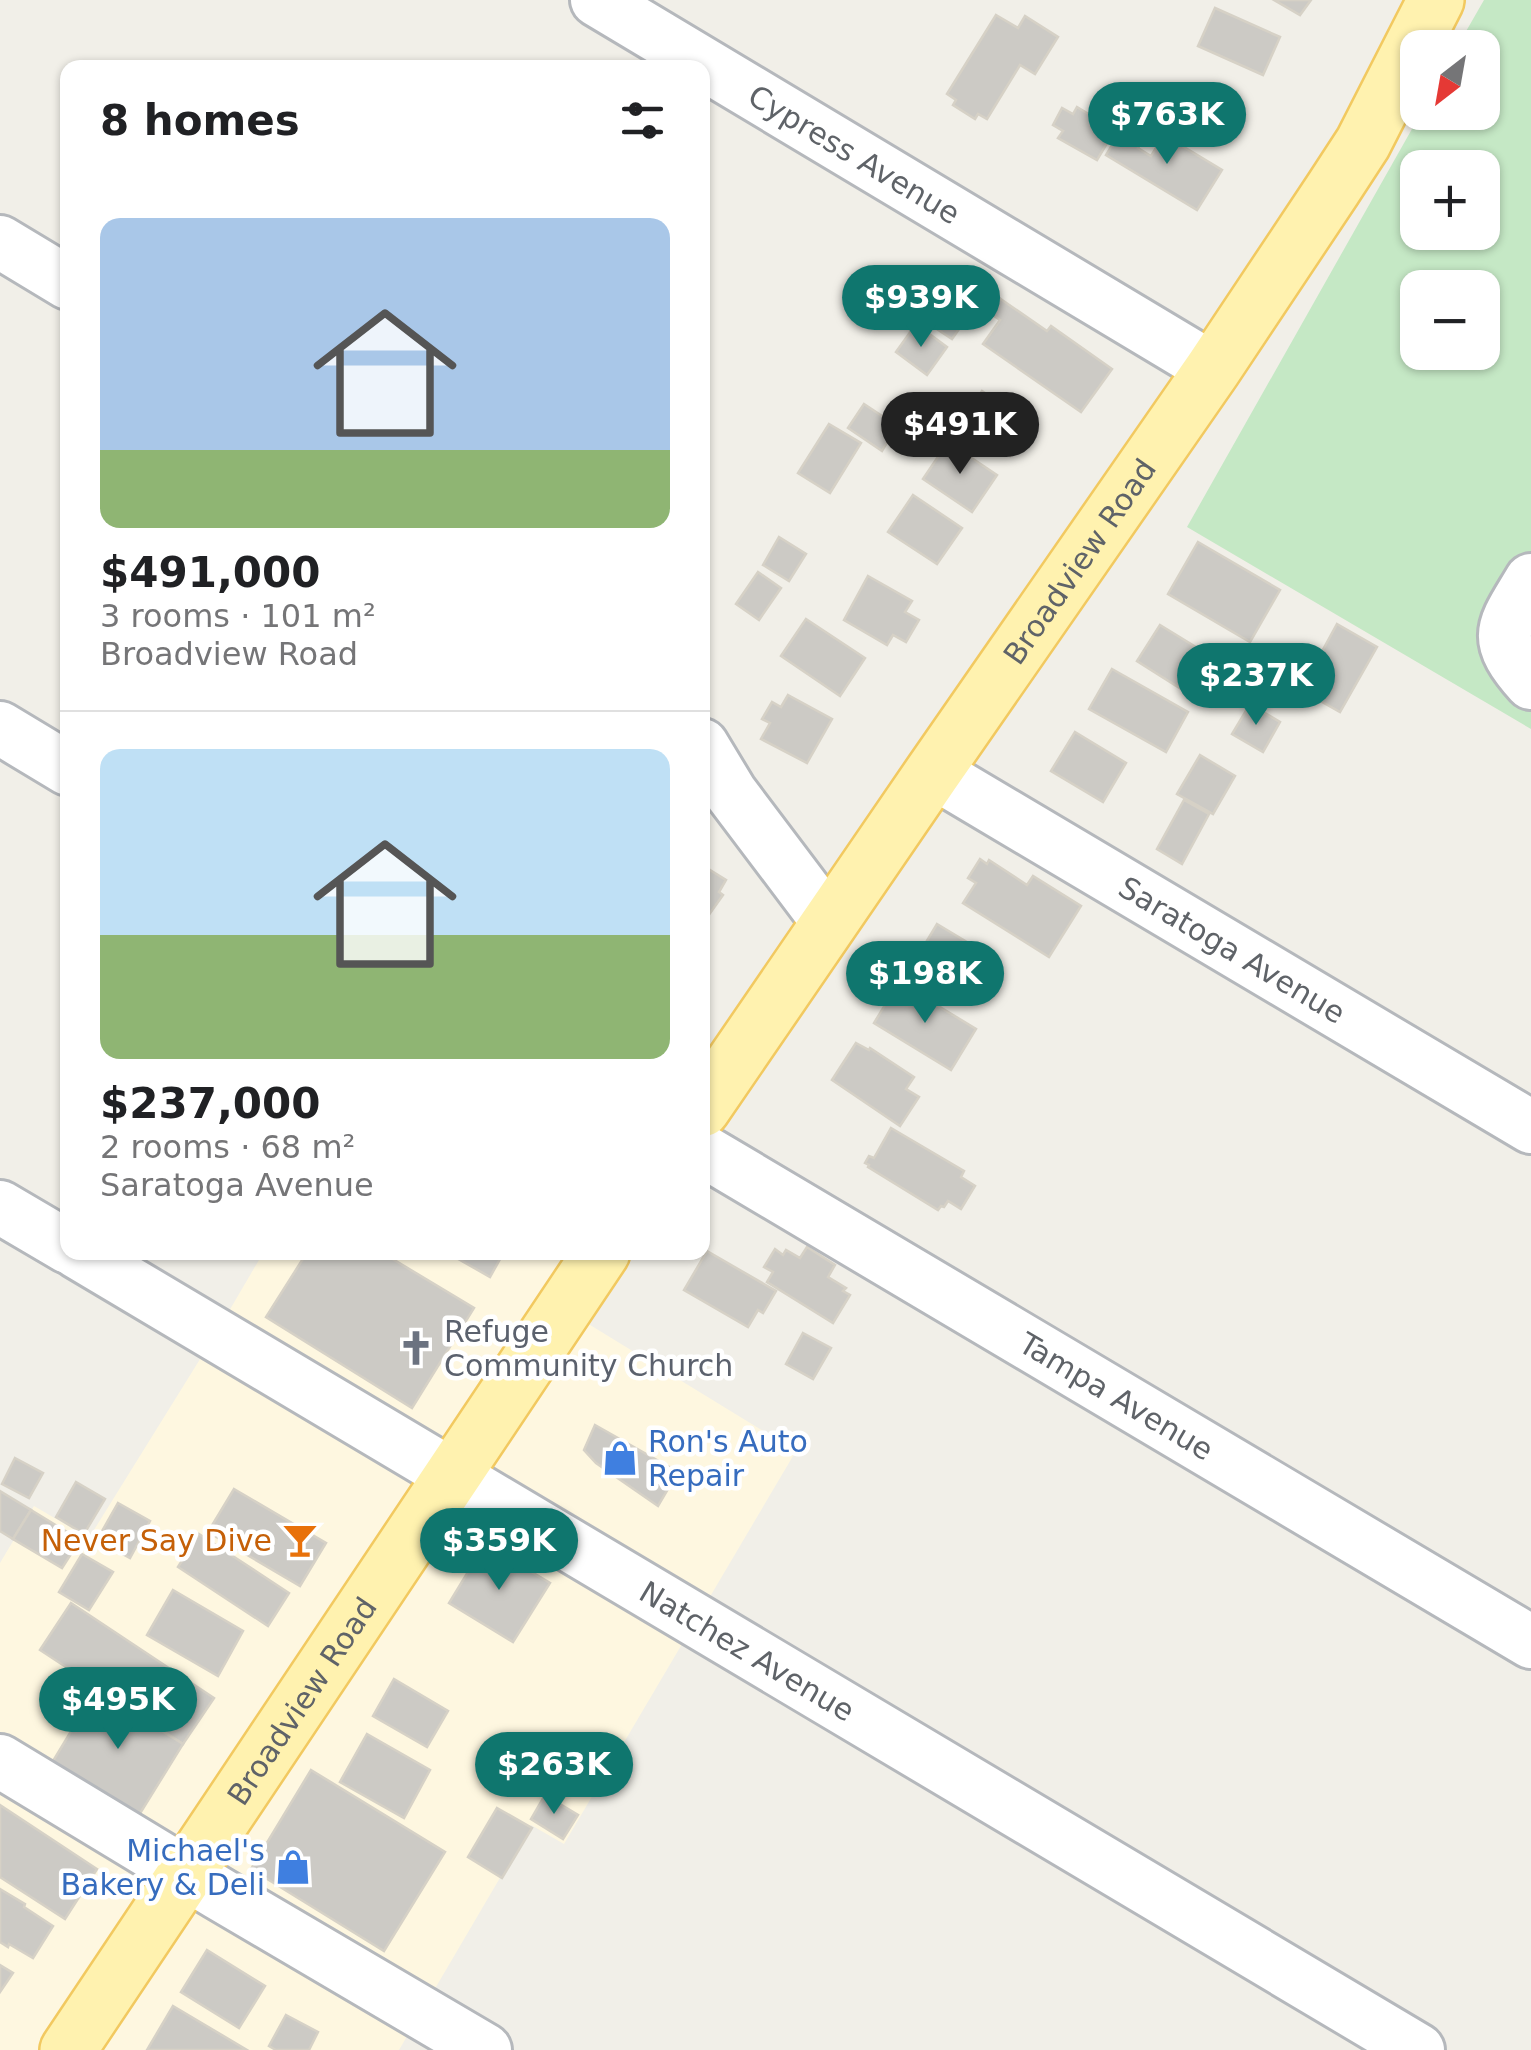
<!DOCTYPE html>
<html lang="en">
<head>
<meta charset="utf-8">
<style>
	:root { --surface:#fff; --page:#f6f6f6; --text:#202124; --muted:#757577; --line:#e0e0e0; --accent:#0f766e }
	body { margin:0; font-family:"DejaVu Sans",sans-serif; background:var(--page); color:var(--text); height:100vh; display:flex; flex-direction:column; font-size:38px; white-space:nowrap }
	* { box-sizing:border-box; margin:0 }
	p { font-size:32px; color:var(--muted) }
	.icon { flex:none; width:55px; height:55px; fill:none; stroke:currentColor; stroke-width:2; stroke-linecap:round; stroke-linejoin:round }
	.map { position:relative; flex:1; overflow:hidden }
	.drawer { position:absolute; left:60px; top:60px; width:650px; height:1200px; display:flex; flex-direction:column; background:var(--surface); border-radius:20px; box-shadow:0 2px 8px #0004 }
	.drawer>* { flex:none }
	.needle { width:65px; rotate:211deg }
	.tools { position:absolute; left:1400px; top:30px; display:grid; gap:20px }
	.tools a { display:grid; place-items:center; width:100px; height:100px; border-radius:20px; background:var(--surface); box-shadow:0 2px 8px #0004; font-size:50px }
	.price { position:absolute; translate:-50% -85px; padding:0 22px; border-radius:35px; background:var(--accent); color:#fff; font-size:32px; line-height:65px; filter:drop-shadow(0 2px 5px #0008) }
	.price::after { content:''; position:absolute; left:50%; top:60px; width:30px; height:22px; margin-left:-15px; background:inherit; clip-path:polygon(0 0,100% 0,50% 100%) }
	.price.on { background:#222; color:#fff }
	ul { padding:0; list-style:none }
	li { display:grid; align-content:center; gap:20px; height:530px; padding:0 40px }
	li+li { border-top:2px solid var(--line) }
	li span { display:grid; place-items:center; height:310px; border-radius:20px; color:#555 }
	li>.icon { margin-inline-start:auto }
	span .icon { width:180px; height:180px; fill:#fffc; stroke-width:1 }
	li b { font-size:42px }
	h2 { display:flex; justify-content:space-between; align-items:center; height:120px; padding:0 40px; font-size:42px }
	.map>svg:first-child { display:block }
	.commercial { fill:#fef7e0 }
	.green { fill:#c5e8c5; fill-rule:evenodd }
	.building { fill:#cccac5; stroke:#d6d1c6; stroke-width:2.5 }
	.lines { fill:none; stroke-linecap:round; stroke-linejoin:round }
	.minor-casing { stroke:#b5b8bc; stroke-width:58 }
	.major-casing { stroke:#f2c960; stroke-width:60 }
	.minor { stroke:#fff; stroke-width:52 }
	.major { stroke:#fff2af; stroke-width:55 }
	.labels { text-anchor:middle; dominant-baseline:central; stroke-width:9; stroke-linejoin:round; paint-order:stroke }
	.street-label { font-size:30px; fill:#5f6368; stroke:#fff }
	.worship-label { font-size:30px; fill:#5b616d; stroke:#fff; text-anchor:start }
	.shop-label { font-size:30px; fill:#366cbe; stroke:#fff; text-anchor:start }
	.food-label { font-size:30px; fill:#c56008; stroke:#fff; text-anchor:end }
</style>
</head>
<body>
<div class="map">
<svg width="1531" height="2050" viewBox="0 0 1531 2050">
	<rect width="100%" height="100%" fill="#f1efe8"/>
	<path class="commercial" d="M263 1253H602L564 1309 796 1451 564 1844 531 1825 399 2050H0V1563L34 1506 89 1538 215 1335Z"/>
	<path class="green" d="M1484 0H1531V729L1187 527 1421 113 1482 112V48L1457 47ZM1418 168H1482V232H1418ZM1418 288H1482V352H1418Z"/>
	<g class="building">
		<path d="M1274 0H1311L1300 15Z"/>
		<path d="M1215 8 1280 37 1263 75 1198 46Z"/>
		<path d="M996 15 1018 28 1025 16 1058 37 1035 74 1020 65 987 119 978 114 975 119 953 105 956 100 947 94Z"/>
		<path d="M1077 107 1105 124 1099 134 1109 140 1097 160 1058 138 1063 131 1053 125 1062 108 1073 114Z"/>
		<path d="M1123 127 1143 140 1138 148 1151 156 1164 135 1222 170 1197 210 1106 155Z"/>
		<path d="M933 286 971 312 952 339 914 314Z"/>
		<path d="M992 293 1047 331 1051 326 1112 369 1081 412 983 344 1000 320 981 307Z"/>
		<path d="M916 324 947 347 927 375 896 352Z"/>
		<path d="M982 391 1031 424 1010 456 961 423Z"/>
		<path d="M864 404 897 426 882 451 848 428Z"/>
		<path d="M829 424 861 443 830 493 798 473Z"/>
		<path d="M948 442 997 475 972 512 923 479Z"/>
		<path d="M913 495 962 528 937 564 888 532Z"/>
		<path d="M779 537 806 554 789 581 763 565Z"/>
		<path d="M1198 542 1280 590 1250 642 1168 594Z"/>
		<path d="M758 572 781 588 759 620 736 604Z"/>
		<path d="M868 576 912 601 905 612 919 620 906 642 893 635 887 645 844 620Z"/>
		<path d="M806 619 865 658 840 696 781 656Z"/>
		<path d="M1337 624 1377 647 1340 712 1301 690Z"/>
		<path d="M1160 625 1212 657 1189 694 1137 661Z"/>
		<path d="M1112 669 1188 712 1166 752 1089 709Z"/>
		<path d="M788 695 832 719 807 763 761 739 770 723 762 719 772 702 781 707Z"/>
		<path d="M1250 704 1280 722 1263 752 1232 734Z"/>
		<path d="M1075 732 1126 763 1103 802 1051 771Z"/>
		<path d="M1200 755 1235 776 1213 814 1177 794Z"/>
		<path d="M1184 800 1209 814 1182 864 1157 849Z"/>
		<path d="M980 859 987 864 989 860 1027 885 1033 876 1081 906 1049 957 963 903 976 883 968 878Z"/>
		<path d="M702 865 726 880 719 892 723 895 708 916 705 914 703 918Z"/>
		<path d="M937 924 987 954 984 958 992 963 984 975 976 971 966 989 916 959Z"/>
		<path d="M899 982 976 1029 951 1070 874 1023Z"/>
		<path d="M856 1043 869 1050 870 1048 914 1077 906 1089 919 1097 900 1126 832 1080Z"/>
		<path d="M891 1128 964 1171 961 1177 975 1186 961 1209 948 1201 944 1207 941 1206 938 1210 868 1167 869 1165 865 1163 869 1156 874 1158Z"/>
		<path d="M807 1247 835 1265 828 1277 846 1288 843 1291 850 1295 833 1323 767 1282 773 1272 764 1267 775 1249 783 1255 786 1250 800 1258Z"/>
		<path d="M707 1251 776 1291 763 1313 758 1310 748 1327 684 1290Z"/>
		<path d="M303 1252H381L474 1308 412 1408 266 1317 306 1254Z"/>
		<path d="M446 1252H504L490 1277Z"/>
		<path d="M803 1333 831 1348 813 1379 786 1364Z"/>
		<path d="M595 1425 678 1472 658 1506 596 1463 584 1450Z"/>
		<path d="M15 1458 43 1473 29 1498 2 1484Z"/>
		<path d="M76 1482 105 1499 84 1534 56 1517Z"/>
		<path d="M234 1489 326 1543 300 1586 208 1532Z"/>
		<path d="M0 1491 31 1510 13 1539 0 1531Z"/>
		<path d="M118 1503 150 1521 130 1558 97 1540Z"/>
		<path d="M31 1510 80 1540 62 1568 13 1539Z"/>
		<path d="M199 1534 289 1593 268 1626 178 1567Z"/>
		<path d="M485 1544 550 1583 513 1642 449 1603Z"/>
		<path d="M82 1554 113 1572 89 1610 59 1592Z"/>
		<path d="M173 1590 243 1631 218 1676 147 1635Z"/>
		<path d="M71 1603 214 1698 183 1744 40 1650Z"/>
		<path d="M394 1679 448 1711 427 1747 373 1716Z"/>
		<path d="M96 1690 183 1744 139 1815 53 1761Z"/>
		<path d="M367 1734 430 1770 404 1818 340 1782Z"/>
		<path d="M311 1770 445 1852 384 1951 251 1869Z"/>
		<path d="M545 1795 578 1815 563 1839 531 1819Z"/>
		<path d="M0 1805 97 1869 65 1919 0 1877Z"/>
		<path d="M497 1808 532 1828 502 1878 468 1857Z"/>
		<path d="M0 1889 25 1904 24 1907 53 1926 33 1958 9 1944 8 1947 0 1942Z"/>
		<path d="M207 1950 265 1986 239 2028 181 1992Z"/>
		<path d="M0 1965 13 1973 0 1992Z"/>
		<path d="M173 2006 247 2050H147Z"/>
		<path d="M286 2015 318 2032 309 2050H276L269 2046Z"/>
	</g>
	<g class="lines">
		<defs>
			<g id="minor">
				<path id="s1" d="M597 0 1213 369"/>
				<path d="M0 242 68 283"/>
				<path d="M1531 580C1503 627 1490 637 1531 683"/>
				<path d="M0 728 68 769"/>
				<path d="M702 745 731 793 829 923"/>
				<path id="s2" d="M933 772 1531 1127"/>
				<path id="s3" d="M702 1150 1531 1642"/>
				<path d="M0 1207 68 1247"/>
				<path id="s4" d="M77 1252 1418 2050"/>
				<path d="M0 1761 218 1893 485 2050"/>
			</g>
			<g id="major">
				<path id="s5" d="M702 1109 933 772 1213 369 1333 189 1363 143 1436 0"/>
				<path id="s6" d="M68 2050 602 1252"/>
			</g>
		</defs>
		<use href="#minor" class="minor-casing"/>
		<use href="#major" class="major-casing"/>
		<use href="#minor" class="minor"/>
		<use href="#major" class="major"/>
	</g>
	<defs>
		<symbol id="church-bare" viewBox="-9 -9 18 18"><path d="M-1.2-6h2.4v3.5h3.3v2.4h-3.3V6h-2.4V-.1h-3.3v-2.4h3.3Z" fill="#6b7280" stroke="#fff" stroke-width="2.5" paint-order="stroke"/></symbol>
		<symbol id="shop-bare" viewBox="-9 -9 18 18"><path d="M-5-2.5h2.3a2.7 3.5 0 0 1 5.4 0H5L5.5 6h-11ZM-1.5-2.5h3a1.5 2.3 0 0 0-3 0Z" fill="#3f7fe0" stroke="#fff" stroke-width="2.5" paint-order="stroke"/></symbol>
		<symbol id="bar-bare" viewBox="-9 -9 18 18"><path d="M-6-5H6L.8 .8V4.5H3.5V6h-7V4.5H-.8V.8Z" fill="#e8710a" stroke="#fff" stroke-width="2.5" paint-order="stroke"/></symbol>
	</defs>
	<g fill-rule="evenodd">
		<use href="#church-bare" x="391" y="1323" width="50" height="50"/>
		<use href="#shop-bare" x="595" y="1433" width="50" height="50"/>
		<use href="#bar-bare" x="275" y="1515" width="50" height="50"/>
		<use href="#shop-bare" x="268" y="1842" width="50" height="50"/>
	</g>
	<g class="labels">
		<g class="street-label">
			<text stroke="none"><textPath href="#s1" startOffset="300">Cypress Avenue</textPath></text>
			<text stroke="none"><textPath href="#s5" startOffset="665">Broadview Road</textPath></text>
			<text stroke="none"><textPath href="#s2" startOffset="348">Saratoga Avenue</textPath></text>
			<text stroke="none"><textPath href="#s3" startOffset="482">Tampa Avenue</textPath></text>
			<text stroke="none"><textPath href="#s4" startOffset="780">Natchez Avenue</textPath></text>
			<text stroke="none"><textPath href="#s6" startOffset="420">Broadview Road</textPath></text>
		</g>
		<g class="worship-label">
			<text x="444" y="1331">Refuge<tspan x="444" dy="34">Community Church</tspan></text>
		</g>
		<g class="shop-label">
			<text x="648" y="1441">Ron's Auto<tspan x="648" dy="34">Repair</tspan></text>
			<text x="265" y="1850" text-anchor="end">Michael's<tspan x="265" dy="34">Bakery &amp; Deli</tspan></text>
		</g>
		<g class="food-label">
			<text x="272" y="1540">Never Say Dive</text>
		</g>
	</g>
</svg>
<div class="tools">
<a><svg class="needle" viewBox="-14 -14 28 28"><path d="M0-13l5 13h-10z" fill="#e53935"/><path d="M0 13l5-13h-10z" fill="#757577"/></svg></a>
<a>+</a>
<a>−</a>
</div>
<b class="price" style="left:1167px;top:167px">$763K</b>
<b class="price" style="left:921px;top:350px">$939K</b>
<b class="price on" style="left:960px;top:477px">$491K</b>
<b class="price" style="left:1256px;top:728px">$237K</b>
<b class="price" style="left:925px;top:1026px">$198K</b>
<b class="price" style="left:499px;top:1593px">$359K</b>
<b class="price" style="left:118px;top:1752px">$495K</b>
<b class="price" style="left:554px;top:1817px">$263K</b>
<section class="drawer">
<h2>8 homes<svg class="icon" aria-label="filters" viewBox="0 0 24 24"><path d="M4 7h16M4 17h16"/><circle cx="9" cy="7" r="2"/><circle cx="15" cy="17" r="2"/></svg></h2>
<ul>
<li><span style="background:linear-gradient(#a9c7e8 75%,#8fb573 0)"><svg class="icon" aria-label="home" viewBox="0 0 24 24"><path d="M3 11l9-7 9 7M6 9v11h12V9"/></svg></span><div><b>$491,000</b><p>3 rooms · 101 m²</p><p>Broadview Road</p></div></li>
<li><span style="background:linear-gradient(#bfe0f5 60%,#8fb573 0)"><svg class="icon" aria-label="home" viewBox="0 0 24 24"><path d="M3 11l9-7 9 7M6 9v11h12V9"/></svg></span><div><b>$237,000</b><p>2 rooms · 68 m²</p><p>Saratoga Avenue</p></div></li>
</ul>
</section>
</div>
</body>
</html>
